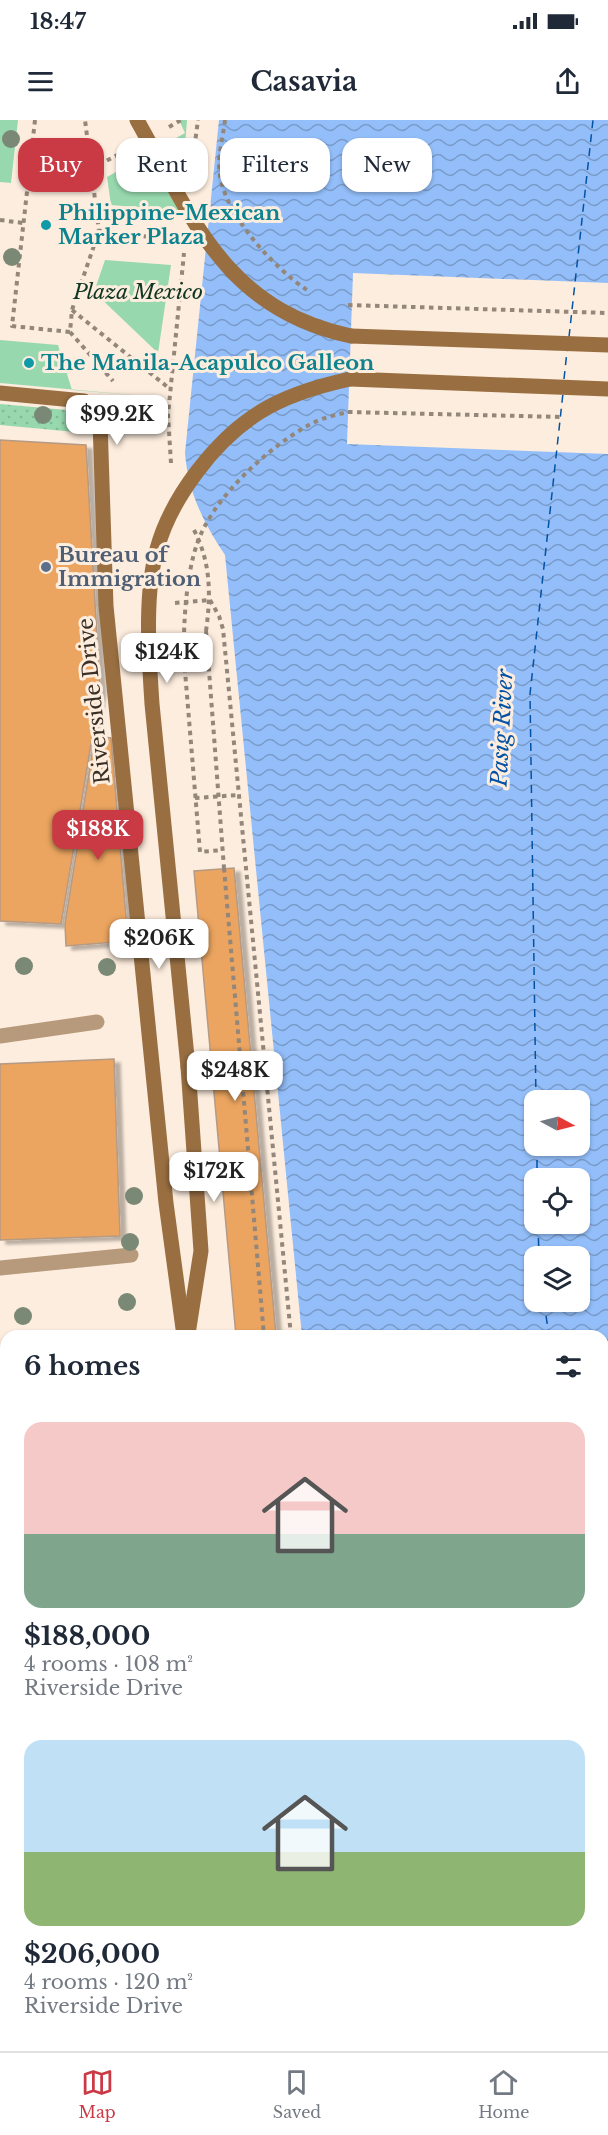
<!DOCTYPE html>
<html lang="en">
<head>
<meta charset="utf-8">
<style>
	:root { --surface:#fff; --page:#f6f6f7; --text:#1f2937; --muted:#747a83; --line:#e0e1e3; --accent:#ca3a45 }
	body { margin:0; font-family:"Libre Baskerville",serif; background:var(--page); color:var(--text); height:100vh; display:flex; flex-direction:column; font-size:22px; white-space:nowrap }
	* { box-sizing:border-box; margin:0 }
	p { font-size:20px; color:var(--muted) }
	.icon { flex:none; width:33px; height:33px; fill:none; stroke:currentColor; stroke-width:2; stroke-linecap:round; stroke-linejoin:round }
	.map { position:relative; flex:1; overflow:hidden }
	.panel { position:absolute; left:0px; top:1210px; width:609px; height:722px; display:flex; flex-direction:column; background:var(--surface); border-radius:18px 18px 0 0; box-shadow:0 2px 4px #0004 }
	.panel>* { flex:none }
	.guide { position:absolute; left:18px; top:18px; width:573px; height:54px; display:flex; gap:12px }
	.needle { width:39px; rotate:97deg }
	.buttons { position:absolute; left:524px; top:970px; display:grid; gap:12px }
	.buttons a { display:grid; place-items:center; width:66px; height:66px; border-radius:12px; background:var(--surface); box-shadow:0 2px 4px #0004; font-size:30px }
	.price { position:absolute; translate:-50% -51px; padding:0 14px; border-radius:12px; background:#fff; color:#222; font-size:20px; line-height:39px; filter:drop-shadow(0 2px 3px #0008) }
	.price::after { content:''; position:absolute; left:50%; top:36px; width:18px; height:14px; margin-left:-9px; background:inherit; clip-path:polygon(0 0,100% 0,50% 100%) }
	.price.on { background:var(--accent); color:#fff }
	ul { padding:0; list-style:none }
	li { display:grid; align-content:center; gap:12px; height:318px; padding:0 24px }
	li span { display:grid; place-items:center; height:186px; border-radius:18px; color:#555 }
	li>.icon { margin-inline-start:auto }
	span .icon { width:108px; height:108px; fill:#fffc; stroke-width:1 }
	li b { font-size:26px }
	h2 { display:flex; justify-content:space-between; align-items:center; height:72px; padding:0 24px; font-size:26px }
	.pill { padding:0 21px; border-radius:18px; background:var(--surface); box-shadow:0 2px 4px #0004; font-size:21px; line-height:54px }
	.pill.on { background:var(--accent); color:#fff }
	.status { display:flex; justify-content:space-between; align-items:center; height:42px; padding:0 30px; background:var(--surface); direction:ltr }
	.status svg { height:16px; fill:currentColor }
	header { display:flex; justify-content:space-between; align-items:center; height:78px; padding:0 24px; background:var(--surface); font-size:27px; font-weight:700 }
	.tabs { display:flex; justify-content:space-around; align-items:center; height:84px; border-top:2px solid var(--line); background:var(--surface); font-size:16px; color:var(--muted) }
	.tabs a { display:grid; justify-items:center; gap:3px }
	.tabs .on { color:var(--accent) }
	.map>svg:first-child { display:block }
	.commercial { fill:#fadfe1 }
	.grass { fill:url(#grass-dots) }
	.park { fill:#97d8ae }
	.water { fill:url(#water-waves); fill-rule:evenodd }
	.pier { fill:#fdedde }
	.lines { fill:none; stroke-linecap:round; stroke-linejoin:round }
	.ferry { stroke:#0452a5; stroke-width:1.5; stroke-dasharray:8 6; stroke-linecap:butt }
	.building { fill:#eca561; stroke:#b59a84; stroke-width:1.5; filter:url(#shadow) }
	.secondary-tunnel { stroke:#d6c7b9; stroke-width:15; stroke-dasharray:15 8; stroke-linecap:butt }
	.path { stroke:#93867a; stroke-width:4; stroke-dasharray:4.5 4.5; stroke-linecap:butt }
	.lane { stroke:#b7997c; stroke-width:15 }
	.secondary { stroke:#996f42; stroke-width:15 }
	.path-bridge { stroke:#93867a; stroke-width:4; stroke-dasharray:4.5 4.5; stroke-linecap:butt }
	.secondary-bridge { stroke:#996f42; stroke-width:15 }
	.tree { fill:#7a8876 }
	.culture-dot { fill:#0f9aa8; stroke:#fdedde; stroke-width:2 }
	.service-dot { fill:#5c6f8a; stroke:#fdedde; stroke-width:2 }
	.labels { text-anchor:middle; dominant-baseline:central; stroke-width:6; stroke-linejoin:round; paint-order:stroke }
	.culture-label { font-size:21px; font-weight:bold; fill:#0d838f; stroke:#fdedde; text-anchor:start }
	.park-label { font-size:21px; font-style:italic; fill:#0f3620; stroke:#fdedde }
	.service-label { font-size:21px; font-weight:bold; fill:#4e5e75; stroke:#fdedde; text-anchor:start }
	.street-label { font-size:21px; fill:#392f25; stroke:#fdedde }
	.water-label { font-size:22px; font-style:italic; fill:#0452a5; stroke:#fdedde }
</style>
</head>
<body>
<div class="status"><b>18:47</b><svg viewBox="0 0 49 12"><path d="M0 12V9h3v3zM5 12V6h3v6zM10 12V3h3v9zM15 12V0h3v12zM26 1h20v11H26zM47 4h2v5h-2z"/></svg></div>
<header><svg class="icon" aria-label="menu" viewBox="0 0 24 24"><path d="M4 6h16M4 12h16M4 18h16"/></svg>Casavia<svg class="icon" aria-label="share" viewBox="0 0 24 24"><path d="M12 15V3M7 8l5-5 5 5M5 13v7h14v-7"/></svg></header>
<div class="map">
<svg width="608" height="1931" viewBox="0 0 608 1931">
	<defs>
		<pattern id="grass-dots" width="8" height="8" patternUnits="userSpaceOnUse" patternTransform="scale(1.5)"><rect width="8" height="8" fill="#97d8ae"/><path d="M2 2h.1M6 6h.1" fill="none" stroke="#83ba96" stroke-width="1.8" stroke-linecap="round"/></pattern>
		<pattern id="water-waves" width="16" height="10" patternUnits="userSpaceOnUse" patternTransform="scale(1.5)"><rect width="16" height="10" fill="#93bef9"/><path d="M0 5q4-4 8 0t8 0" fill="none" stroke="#799bc9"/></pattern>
		<filter id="shadow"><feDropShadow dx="6" dy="4" stdDeviation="1.5" flood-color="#0004"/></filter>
	</defs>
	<rect width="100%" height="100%" fill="#fdedde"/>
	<path class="commercial" d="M6 1537V1926H180L166 1931H0V1538Z"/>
	<path class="grass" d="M0 284 78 291 83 298 86 313 0 305Z"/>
	<g class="park">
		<path d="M0 0H18L11 63 0 62Z"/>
		<path d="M179 0H187L180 91 111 85 107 57 185 13Z"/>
		<path d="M105 140 171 145 158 233 94 172Z"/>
		<path d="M0 220 58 225 72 270 145 276 0 263Z"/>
	</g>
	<path class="water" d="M219 0H608V1931H352L350 1926H603V1216H302L225 435C203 402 188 372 185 333ZM534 981H579V1026H534ZM534 1059H579V1104H534ZM534 1137H579V1182H534Z"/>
	<g class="pier">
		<path d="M353 153 608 163V334L347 324Z"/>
		<path d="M608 1754V1884L603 1886V1756Z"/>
		<path d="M347 1926H508L496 1931H349Z"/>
	</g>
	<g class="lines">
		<g class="ferry">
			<path d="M569 217 593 0"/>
			<path d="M564 259 567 231"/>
			<path d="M536 981 530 574 563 273"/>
			<path d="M537 1026V1059"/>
			<path d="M538 1104 539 1137"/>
			<path d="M544 1182 549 1216"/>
			<path d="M603 1524 608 1538"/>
		</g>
	</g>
	<g class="building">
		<path d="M0 320 86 325 100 570 61 804 0 801Z"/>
		<path d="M95 616 111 618 128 821 66 826 65 804Z"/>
		<path d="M234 748 276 1216H236L194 751Z"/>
		<path d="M114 939 120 1116 0 1120V944Z"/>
		<path d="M6 1250V1499L0 1500V1251Z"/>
		<path d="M6 1250V1391L0 1349V1251Z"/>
		<path d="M53 1926H139L141 1931H55Z"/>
	</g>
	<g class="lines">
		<path class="secondary-tunnel" d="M298 1926 301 1931"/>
		<g class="path">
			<path d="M35 0 12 206 70 212 72 190 99 111 85 0"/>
			<path d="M225 0C223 18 217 37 220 55 225 95 275 149 307 170"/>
			<path d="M169 7 181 0"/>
			<path d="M192 45 198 0"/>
			<path d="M91 49 125 31"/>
			<path d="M0 100 23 103"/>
			<path d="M99 111 175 120"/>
			<path d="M348 185 608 193"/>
			<path d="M72 190 170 269"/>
			<path d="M70 212 113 261"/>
			<path d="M348 292 563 297"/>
			<path d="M171 343 168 295 184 133"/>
			<path d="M194 410C211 443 211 475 206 511"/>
			<path d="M210 480 219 496 223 509 291 1216"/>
			<path d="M175 483 210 480"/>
			<path d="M184 539 200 732 222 730"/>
			<path d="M195 678 239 675"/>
			<path d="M224 748 264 1216"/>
		</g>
		<g class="lane">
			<path d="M0 916 97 902"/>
			<path d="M0 1148 131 1135"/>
			<path d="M0 1754 6 1752"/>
		</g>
		<g class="secondary">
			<path d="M351 216 608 225"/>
			<path d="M350 259 608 269"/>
			<path d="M0 273 84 281 94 290 100 301 106 486 166 1083 184 1216"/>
			<path d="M188 1214 201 1131 188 947"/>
			<path d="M0 1519 6 1518"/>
			<path d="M603 1796 608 1794"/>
			<path d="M603 1847 608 1845"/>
			<path d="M273 1931 285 1926"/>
		</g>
		<g class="path-bridge">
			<path d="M206 511 224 748"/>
			<path d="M184 539C183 507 186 455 197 424 212 379 267 328 309 305 321 298 335 295 348 292"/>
		</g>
		<g class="secondary-bridge">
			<path d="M137 0C193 100 227 190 351 216"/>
			<path d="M188 947 152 584C149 536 144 475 157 429 171 378 215 320 260 292 287 275 318 266 350 259"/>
			<path d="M400 1931 412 1926"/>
		</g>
	</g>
	<g class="tree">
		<circle cx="11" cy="19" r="9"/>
		<circle cx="12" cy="137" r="9"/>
		<circle cx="43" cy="295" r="9"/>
		<circle cx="24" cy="846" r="9"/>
		<circle cx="107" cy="847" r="9"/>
		<circle cx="134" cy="1076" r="9"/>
		<circle cx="130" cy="1122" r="9"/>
		<circle cx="127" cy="1182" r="9"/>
		<circle cx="23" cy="1196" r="9"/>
	</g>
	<g class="culture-dot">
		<circle cx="46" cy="105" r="6"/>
		<circle cx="29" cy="243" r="6"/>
	</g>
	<circle class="service-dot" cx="46" cy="447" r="6"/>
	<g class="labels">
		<g class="culture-label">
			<text x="58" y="93">Philippine-Mexican<tspan x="58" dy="24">Marker Plaza</tspan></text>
			<text x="41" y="243">The Manila-Acapulco Galleon</text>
		</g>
		<g class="park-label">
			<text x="138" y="172">Plaza Mexico</text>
		</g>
		<g class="service-label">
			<text x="58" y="435">Bureau of<tspan x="58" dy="24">Immigration</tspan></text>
		</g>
		<g class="street-label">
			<text transform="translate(94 581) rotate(-96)">Riverside Drive</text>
		</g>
		<g class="water-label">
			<text transform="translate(502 608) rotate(-87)">Pasig River</text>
		</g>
	</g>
</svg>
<div class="buttons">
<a><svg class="needle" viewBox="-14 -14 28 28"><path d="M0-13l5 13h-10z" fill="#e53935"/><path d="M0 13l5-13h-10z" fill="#747a83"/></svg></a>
<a><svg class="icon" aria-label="locate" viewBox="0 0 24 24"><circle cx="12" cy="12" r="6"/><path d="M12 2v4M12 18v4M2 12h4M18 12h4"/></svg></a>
<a><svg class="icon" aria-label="layers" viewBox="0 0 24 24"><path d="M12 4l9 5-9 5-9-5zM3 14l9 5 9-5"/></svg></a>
</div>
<b class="price" style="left:117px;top:326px">$99.2K</b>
<b class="price" style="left:167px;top:564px">$124K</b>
<b class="price on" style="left:98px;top:741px">$188K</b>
<b class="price" style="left:159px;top:850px">$206K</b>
<b class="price" style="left:235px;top:982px">$248K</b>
<b class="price" style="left:214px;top:1083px">$172K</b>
<div class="guide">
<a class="pill on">Buy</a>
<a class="pill">Rent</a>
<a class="pill">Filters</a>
<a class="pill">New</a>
</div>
<section class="panel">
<h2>6 homes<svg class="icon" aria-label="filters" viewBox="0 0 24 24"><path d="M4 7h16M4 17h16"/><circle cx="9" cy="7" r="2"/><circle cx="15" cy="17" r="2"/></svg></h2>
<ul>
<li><span style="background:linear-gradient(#f6c9c9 60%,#7fa58c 0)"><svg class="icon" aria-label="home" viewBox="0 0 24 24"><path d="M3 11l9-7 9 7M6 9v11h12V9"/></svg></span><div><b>$188,000</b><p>4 rooms · 108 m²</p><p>Riverside Drive</p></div></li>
<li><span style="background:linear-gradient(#bfe0f5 60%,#8fb573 0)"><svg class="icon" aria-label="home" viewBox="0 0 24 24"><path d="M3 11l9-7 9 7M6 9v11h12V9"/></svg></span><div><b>$206,000</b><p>4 rooms · 120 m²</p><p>Riverside Drive</p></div></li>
</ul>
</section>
</div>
<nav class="tabs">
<a class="on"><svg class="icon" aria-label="map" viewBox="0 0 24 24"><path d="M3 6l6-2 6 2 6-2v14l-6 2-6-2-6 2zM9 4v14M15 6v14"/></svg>Map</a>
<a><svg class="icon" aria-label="saved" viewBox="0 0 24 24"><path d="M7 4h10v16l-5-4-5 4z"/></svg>Saved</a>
<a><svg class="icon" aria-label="home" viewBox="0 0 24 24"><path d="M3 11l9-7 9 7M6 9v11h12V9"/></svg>Home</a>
</nav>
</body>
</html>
